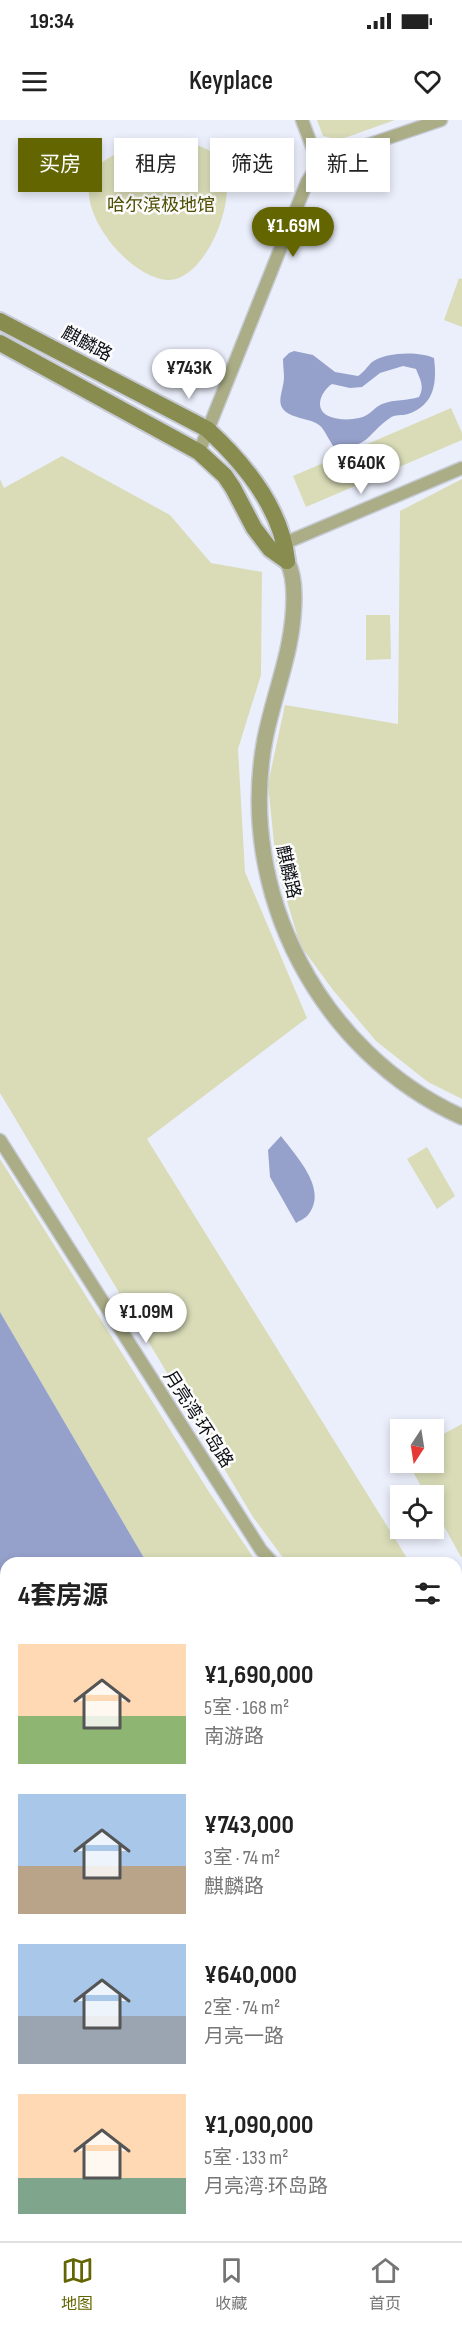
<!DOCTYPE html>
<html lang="zh">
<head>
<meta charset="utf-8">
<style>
	:root { --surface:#fff; --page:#f2f2f2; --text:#222; --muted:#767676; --line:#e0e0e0; --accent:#636500 }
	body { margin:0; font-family:"Sofia Sans Condensed","Noto Sans SC",sans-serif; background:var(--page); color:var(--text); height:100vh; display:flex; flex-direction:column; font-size:22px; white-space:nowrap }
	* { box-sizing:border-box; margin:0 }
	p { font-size:20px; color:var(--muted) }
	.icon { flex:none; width:33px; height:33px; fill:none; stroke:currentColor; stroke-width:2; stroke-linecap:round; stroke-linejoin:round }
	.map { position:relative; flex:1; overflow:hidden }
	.sheet { position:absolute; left:0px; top:1437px; width:462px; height:684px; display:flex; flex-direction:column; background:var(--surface); border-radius:18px 18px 0 0; box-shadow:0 3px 9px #0003 }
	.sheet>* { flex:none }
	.hud { position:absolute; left:18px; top:18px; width:426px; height:54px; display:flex; gap:12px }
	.needle { width:39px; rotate:192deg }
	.tools { position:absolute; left:390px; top:1299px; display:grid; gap:12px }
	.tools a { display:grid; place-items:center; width:54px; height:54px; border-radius:0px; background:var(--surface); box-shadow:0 3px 9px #0003; font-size:30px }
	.price { position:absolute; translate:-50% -51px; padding:0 14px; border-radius:21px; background:#fff; color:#222; font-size:20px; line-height:39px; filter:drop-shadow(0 2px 3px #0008) }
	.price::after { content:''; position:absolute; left:50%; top:36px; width:18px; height:14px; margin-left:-9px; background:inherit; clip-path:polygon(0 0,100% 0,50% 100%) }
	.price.active { background:var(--accent); color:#fff }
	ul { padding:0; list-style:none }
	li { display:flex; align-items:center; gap:18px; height:150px; padding:0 18px }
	li span { display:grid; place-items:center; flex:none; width:168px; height:120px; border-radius:0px; color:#555 }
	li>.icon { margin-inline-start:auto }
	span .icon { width:72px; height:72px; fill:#fffc; stroke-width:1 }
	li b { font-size:26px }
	h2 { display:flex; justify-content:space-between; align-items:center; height:72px; padding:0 18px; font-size:26px }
	.pill { padding:0 21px; border-radius:0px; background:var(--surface); box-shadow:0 3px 9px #0003; font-size:21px; line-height:54px }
	.pill.active { background:var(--accent); color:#fff }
	.status { display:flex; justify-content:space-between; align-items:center; height:42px; padding:0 30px; background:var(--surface); direction:ltr }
	.status svg { height:16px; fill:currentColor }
	header { display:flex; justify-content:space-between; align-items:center; height:78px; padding:0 18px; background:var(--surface); font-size:27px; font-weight:600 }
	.tabs { display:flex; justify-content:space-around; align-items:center; height:84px; border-top:2px solid var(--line); background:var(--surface); font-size:16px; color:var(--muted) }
	.tabs a { display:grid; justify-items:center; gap:3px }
	.tabs .active { color:var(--accent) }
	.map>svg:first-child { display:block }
	.green { fill:#d9dcb7 }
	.water { fill:#95a1ca; fill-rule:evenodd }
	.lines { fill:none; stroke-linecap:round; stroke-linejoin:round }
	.minor-casing { stroke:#c7cbd6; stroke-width:15 }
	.tertiary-casing { stroke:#c7cbd6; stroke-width:18 }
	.secondary-casing { stroke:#c7cbd6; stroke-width:20 }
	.minor { stroke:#aaad85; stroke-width:12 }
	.tertiary { stroke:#aaad85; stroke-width:15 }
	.secondary { stroke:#898c4f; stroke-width:16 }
	.labels { text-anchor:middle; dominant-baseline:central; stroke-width:5; stroke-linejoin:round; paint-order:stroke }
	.park-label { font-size:18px; fill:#4e4f00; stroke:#fcfcfc }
	.street-label { font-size:18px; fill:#0a0c12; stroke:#fcfcfc }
</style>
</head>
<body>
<div class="status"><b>19:34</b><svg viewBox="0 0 49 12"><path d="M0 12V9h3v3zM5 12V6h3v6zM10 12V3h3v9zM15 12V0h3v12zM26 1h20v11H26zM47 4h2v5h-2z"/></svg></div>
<header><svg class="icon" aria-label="menu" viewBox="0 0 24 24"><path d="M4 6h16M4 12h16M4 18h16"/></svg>Keyplace<svg class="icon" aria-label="heart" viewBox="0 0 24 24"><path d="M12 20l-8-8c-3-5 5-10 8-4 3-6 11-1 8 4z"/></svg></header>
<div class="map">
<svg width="462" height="2121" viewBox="0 0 462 2121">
	<rect width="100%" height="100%" fill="#ebeffb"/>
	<g class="green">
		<path d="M317 0H395L339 20 323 16Z"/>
		<path d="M158 22C177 21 204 22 218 38 245 68 206 163 167 160 130 157 80 97 90 60 97 35 136 25 158 22Z"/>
		<path d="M459 158 462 159V207L444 200Z"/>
		<path d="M451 288 462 313V320L306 387 293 356Z"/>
		<path d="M62 336 170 395 211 443 262 452 261 555 238 629 245 752 307 898 147 1019 410 1443H287L253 1397 0 973V359L4 368Z"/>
		<path d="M462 359V979L428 962 376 921 333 870 300 825 276 743 268 664 285 585 398 604 400 391Z"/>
		<path d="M366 495H390L391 539 366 540Z"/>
		<path d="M427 1027 455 1076 437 1089 407 1039Z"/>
		<path d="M0 1039 209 1372 257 1443H147L0 1192Z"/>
		<path d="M462 1304V1437H461L434 1388V1376L426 1375 408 1343 434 1342V1319Z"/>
		<path d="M462 1483V1540L456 1541V1484Z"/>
		<path d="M462 1573V1724L456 1721V1576Z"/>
		<path d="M0 1884 6 1901V2053L0 2035Z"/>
		<path d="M462 2064V2121H327L341 2115H456V2067Z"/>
	</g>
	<g class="water">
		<path d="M294 231 313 235 335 252 358 256C364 252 367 247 372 242 386 232 419 231 434 238 437 262 435 285 408 294 402 296 395 294 390 298 368 313 369 328 335 328 328 320 325 309 319 305 312 300 305 300 297 297 271 289 283 275 284 258 284 252 283 246 283 239L289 233ZM403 246 416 249C420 259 425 267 419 277 407 281 395 279 382 284 373 288 370 296 359 298 350 300 339 300 331 297 313 291 320 272 332 264L350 268 362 267 380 253Z"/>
		<path d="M281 1016C296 1036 329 1070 308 1095 306 1098 299 1101 296 1103L270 1057 268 1030Z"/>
		<path d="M0 1192 147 1443H6V1900L0 1884Z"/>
		<path d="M456 1721 462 1724V1983L456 1986Z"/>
		<path d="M0 2035 6 2053V2115H206L194 2121H0Z"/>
	</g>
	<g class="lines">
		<defs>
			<g id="minor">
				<path d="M302 0 319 45"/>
				<path d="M199 332 307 62 315 49 326 39 441 0"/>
				<path d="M278 426 462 348"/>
				<path d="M0 1020 261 1430 273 1443"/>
				<path d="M456 1550H462"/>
				<path d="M456 1568 462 1565"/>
				<path d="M0 1738 6 1736"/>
			</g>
			<path id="tertiary" d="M287 441C293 452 294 465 294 477 294 529 275 569 265 619 236 772 320 933 462 997"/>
			<g id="secondary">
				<path d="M0 201 207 309C244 343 282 389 287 441"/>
				<path d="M0 223 199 332 225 356 233 368 254 408 270 429 287 441"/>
			</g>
		</defs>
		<use href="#minor" class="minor-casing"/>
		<use href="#tertiary" class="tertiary-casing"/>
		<use href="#secondary" class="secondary-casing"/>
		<use href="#minor" class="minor"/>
		<use href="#tertiary" class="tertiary"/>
		<use href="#secondary" class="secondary"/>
	</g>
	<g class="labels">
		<g class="park-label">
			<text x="161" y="85">哈尔滨极地馆</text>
		</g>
		<g class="street-label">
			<text transform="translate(87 224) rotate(28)">麒麟路</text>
			<text transform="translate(288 752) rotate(77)">麒麟路</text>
			<text transform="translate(198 1299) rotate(57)">月亮湾·环岛路</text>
		</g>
	</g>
</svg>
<div class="tools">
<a><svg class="needle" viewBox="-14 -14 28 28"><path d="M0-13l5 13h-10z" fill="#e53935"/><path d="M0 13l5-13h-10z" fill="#767676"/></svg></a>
<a><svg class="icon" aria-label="locate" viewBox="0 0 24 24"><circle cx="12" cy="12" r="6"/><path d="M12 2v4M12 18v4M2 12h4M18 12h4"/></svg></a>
</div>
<b class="price active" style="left:293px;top:138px">¥1.69M</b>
<b class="price" style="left:189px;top:280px">¥743K</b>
<b class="price" style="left:361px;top:375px">¥640K</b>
<b class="price" style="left:146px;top:1224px">¥1.09M</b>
<div class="hud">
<a class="pill active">买房</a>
<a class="pill">租房</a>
<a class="pill">筛选</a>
<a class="pill">新上</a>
</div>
<section class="sheet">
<h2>4套房源<svg class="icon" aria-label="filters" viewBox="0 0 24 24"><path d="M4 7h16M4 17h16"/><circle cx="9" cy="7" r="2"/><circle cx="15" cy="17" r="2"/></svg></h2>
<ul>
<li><span style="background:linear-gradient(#ffd9b3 60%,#8fb573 0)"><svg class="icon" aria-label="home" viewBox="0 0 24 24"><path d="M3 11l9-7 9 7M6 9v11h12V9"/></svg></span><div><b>¥1,690,000</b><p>5室 · 168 m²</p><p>南游路</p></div></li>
<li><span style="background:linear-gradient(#a9c7e8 60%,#b9a48a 0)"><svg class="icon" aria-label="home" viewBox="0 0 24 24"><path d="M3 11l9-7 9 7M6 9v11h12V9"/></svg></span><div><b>¥743,000</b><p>3室 · 74 m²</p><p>麒麟路</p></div></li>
<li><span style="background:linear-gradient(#a9c7e8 60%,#9aa5b1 0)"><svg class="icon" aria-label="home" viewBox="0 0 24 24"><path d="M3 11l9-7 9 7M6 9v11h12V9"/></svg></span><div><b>¥640,000</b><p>2室 · 74 m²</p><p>月亮一路</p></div></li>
<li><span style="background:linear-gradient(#ffd9b3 70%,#7fa58c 0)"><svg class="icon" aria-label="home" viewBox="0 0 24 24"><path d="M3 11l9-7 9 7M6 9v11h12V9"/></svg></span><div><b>¥1,090,000</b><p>5室 · 133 m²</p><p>月亮湾·环岛路</p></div></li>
</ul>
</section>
</div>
<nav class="tabs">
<a class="active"><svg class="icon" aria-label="map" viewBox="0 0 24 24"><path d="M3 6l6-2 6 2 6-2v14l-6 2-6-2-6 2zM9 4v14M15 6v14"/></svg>地图</a>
<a><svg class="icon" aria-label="saved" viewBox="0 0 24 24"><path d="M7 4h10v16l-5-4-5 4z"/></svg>收藏</a>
<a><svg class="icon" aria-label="home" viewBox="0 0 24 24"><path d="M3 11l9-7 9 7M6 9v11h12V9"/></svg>首页</a>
</nav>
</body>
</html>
